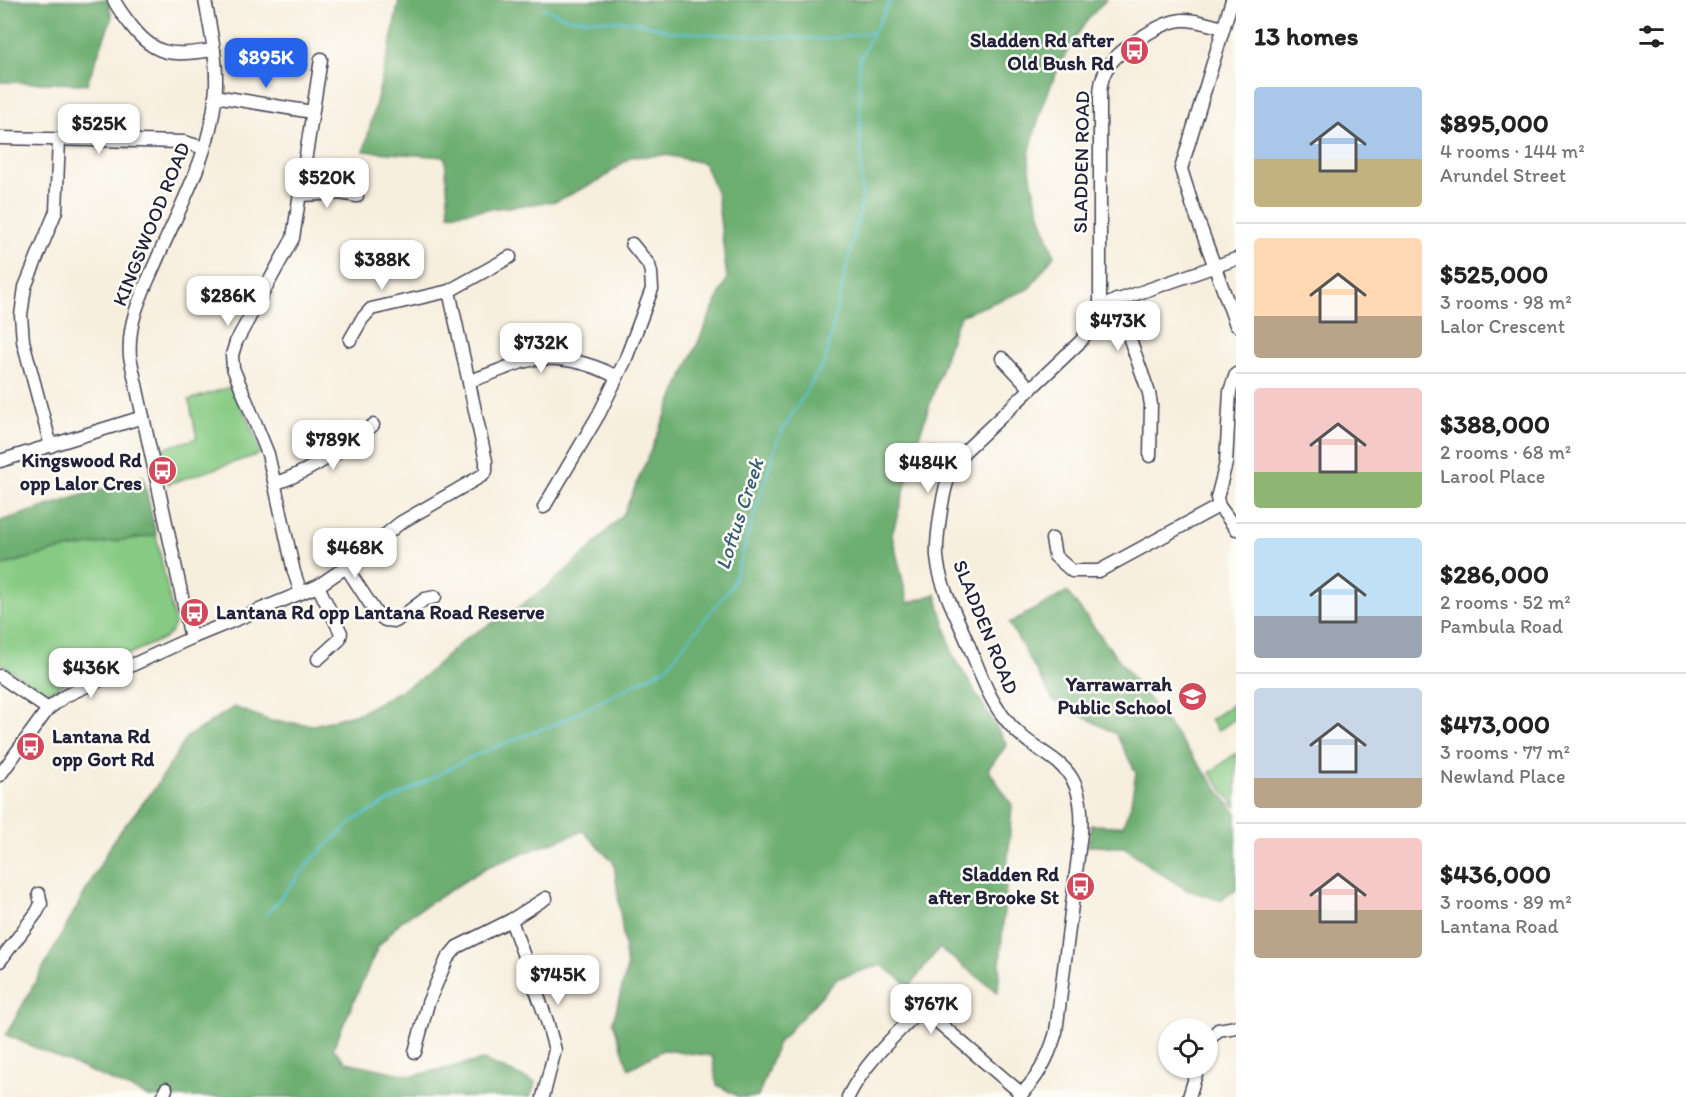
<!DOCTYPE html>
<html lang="en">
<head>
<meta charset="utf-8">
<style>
	:root { --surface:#fff; --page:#f6f6f6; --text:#222; --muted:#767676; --line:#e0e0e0; --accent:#2563eb }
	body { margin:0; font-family:Itim,sans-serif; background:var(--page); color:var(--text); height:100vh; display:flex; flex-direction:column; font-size:22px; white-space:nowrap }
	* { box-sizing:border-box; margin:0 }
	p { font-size:20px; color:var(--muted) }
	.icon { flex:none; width:33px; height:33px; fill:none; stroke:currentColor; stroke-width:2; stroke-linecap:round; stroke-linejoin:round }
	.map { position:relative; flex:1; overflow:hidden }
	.side { display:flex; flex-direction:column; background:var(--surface); width:450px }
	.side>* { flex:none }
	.tools { position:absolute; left:1158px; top:1018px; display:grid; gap:12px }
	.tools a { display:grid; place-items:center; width:60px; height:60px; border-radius:50%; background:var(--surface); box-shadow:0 2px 4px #0004; font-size:30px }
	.price { position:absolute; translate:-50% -51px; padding:0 14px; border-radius:12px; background:#fff; color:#222; font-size:20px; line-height:39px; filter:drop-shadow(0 2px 3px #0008) }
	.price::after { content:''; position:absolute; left:50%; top:36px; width:18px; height:14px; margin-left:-9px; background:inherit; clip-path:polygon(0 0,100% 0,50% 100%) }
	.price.active { background:var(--accent); color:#fff }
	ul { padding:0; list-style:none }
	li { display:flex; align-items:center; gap:18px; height:150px; padding:0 18px }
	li+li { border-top:2px solid var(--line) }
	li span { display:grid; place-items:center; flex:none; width:168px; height:120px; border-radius:6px; color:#555 }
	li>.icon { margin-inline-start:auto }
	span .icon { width:72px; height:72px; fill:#fffc; stroke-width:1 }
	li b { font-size:26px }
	h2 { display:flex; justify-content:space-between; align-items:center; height:72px; padding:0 18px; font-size:26px }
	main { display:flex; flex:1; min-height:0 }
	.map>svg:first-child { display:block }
	.green { fill:#87ca83; stroke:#54765f; stroke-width:1.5 }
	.forest { fill:#6dae71; stroke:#486856; stroke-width:1.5 }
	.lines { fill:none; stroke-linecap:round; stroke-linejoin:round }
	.stream { stroke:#5cc4d8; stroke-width:2 }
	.minor-casing { stroke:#424153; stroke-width:15 }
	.minor { stroke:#fff; stroke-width:12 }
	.labels { text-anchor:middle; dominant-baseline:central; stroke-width:5; stroke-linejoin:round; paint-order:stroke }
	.poi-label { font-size:20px; font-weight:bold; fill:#22223b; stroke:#fdfcf7; text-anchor:end }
	.street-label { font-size:20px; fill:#22223b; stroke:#fdfcf7 }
	.water-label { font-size:21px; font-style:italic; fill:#365b72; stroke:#fdfcf7 }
</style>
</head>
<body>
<main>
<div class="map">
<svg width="1236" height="1097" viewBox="0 0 1236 1097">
	<rect width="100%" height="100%" fill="#fdfcf7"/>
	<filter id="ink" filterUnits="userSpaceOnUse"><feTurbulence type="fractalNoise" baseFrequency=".0167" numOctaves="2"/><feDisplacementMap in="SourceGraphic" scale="12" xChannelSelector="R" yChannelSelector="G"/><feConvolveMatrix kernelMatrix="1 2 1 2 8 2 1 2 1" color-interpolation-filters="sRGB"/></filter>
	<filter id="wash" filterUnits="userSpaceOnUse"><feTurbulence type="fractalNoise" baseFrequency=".008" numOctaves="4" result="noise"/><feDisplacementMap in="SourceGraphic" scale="24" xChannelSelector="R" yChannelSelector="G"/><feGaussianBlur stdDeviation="1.35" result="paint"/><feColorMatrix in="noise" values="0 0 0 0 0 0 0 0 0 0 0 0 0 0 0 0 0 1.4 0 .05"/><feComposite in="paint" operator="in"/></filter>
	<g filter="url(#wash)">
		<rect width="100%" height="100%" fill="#f7efde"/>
		<g class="green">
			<path d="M233 386 256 438 260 454 168 484 161 449 197 438 189 400Z"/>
			<path d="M156 535 175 624 172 631 165 638 68 681 45 694 0 663V566L59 550Z"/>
			<path d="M1233 704 1236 708V718L1218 731 1210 720Z"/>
			<path d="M1236 753V807L1210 773Z"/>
		</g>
		<g class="forest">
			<path d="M0 0H108L112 17 87 84 0 82Z"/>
			<path d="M399 0H1106C1071 33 1048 85 1035 131 1033 140 1029 150 1029 158 1031 192 1043 223 1054 255L1029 289 962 315 956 324 919 437 892 535 908 603 936 594 953 655 1007 745 988 769 1012 805 998 992 939 948 910 986 881 965 838 978 778 1043 758 1097H739L717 1085 712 1056 663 1050 629 1069 613 1022 627 968 614 863 583 831 487 867 401 921 378 947 333 1048 346 1062 412 1076 483 1060 536 1083 530 1097H149L6 1035 115 838 155 788 187 737 234 707 271 721 314 725 362 712 422 678 466 638 510 613 548 586 589 550 624 513 676 391 727 278 717 194 704 163 666 155 631 157 602 179 557 201 449 214 445 157 364 151 391 42Z"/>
			<path d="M143 476 156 535 59 550 0 566V521Z"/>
			<path d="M1067 592 1236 813V890L1220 900 1187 890 1154 869 1124 847 1088 846 1091 825 1122 826 1130 808 1136 773 1116 734 1053 700 1009 623Z"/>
		</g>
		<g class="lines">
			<g class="stream">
				<path d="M543 8 567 18 637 22 673 32 825 39 874 32"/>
				<path d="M265 917 311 860 356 819 473 756 562 721 666 668 732 585 779 436 825 361 862 202 859 60 891 0"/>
			</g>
		</g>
	</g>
	<g filter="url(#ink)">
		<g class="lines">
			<defs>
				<g id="minor">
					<path d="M114 0C118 9 124 16 130 24 156 59 175 55 214 50"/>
					<path d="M1232 0 1181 169 1192 204 1236 325"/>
					<path d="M215 96 312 112"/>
					<path d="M0 138 184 142 204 148"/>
					<path d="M301 195 340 193 357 196"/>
					<path d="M1116 300 1149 393 1151 405 1150 456"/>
					<path d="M1110 303 1236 259"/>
					<path d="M350 340 362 319 371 309 449 291"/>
					<path d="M1002 358 1031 389"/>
					<path d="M1236 374 1230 391 1226 463 1217 498 1219 506 1236 529"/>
					<path d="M469 381C487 376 504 368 522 362 553 353 589 362 617 377"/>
					<path d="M51 446 23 341 21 315 25 287 56 211 59 139"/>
					<path d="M0 461 143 417"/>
					<path d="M275 483C302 476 352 444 373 425"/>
					<path d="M544 507 599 414 625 361 652 289 651 273 649 265 632 244"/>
					<path d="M1052 539 1055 556 1072 571H1099L1219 506"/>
					<path d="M346 567 376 613 385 620 396 621 425 599 435 597"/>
					<path d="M301 593 294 572 268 454 233 368 232 355 236 342 293 238 321 59"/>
					<path d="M191 638 130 357C127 319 144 290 158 257 182 203 214 146 216 86 217 57 210 28 205 0"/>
					<path d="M318 659 339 640 341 633 318 586"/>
					<path d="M0 676 48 709"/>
					<path d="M0 775 48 709 65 696 191 638 318 586 346 567 400 523 483 475 486 471V461L449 291 510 257"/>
					<path d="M511 920 547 1021 555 1050 543 1097"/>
					<path d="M0 961 37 912 41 904 39 894"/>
					<path d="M1208 1041 1218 1030 1236 1027"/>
					<path d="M415 1052 428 1003 447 959 457 947 511 920 546 898"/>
					<path d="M163 1097 166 1089"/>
					<path d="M848 1097C863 1066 890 1040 914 1016L920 1014 932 1017 1022 1094"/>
					<path d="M1018 1097C1037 1080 1049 1057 1056 1032L1081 833C1086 751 1040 766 1003 716 987 696 979 669 969 646 958 618 939 586 937 556 936 541 939 525 941 510 945 486 948 472 964 452L1081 341 1093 323 1100 303V98C1100 88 1101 79 1106 70 1116 51 1160 22 1182 20 1196 19 1210 25 1223 28"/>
					<path d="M1189 1097 1198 1068"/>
				</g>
			</defs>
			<use href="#minor" class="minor-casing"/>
			<use href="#minor" class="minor"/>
		</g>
	</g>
	<defs>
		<symbol id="bus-disc" viewBox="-11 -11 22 22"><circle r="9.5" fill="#d1495b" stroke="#fdfcf7"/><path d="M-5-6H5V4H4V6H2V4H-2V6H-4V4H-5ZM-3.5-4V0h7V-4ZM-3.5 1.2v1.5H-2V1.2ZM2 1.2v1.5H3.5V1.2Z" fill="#fff"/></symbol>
		<symbol id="school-disc" viewBox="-11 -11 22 22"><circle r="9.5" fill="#d1495b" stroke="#fdfcf7"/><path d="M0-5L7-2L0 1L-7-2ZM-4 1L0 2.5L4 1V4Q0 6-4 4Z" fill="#fff"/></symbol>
	</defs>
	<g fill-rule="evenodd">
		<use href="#bus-disc" x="1118" y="34" width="33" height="33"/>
		<use href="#bus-disc" x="146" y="454" width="33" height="33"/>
		<use href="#bus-disc" x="178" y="596" width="33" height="33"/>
		<use href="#school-disc" x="1176" y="680" width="33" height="33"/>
		<use href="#bus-disc" x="14" y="730" width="33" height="33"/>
		<use href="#bus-disc" x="1064" y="870" width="33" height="33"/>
	</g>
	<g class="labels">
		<g class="poi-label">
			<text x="1114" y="40">Sladden Rd after<tspan x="1114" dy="23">Old Bush Rd</tspan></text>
			<text x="142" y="460">Kingswood Rd<tspan x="142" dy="23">opp Lalor Cres</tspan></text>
			<text x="216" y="612" text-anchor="start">Lantana Rd opp Lantana Road Reserve</text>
			<text x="1172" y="684">Yarrawarrah<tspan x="1172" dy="23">Public School</tspan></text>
			<text x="52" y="736" text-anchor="start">Lantana Rd<tspan x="52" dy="23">opp Gort Rd</tspan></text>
			<text x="1059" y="874">Sladden Rd<tspan x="1059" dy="23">after Brooke St</tspan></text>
		</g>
		<g class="street-label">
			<text transform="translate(1081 162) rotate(-89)">SLADDEN ROAD</text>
			<text transform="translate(151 224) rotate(-68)">KINGSWOOD ROAD</text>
			<text transform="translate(986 627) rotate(68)">SLADDEN ROAD</text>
		</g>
		<g class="water-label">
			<text transform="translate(739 514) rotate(-72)">Loftus Creek</text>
		</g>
	</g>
</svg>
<div class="tools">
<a><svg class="icon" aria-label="locate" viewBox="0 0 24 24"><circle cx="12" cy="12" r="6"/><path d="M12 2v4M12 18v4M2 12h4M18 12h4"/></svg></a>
</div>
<b class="price active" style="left:266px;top:89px">$895K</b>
<b class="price" style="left:99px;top:155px">$525K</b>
<b class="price" style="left:327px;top:209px">$520K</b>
<b class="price" style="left:382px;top:291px">$388K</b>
<b class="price" style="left:228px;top:327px">$286K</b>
<b class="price" style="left:1118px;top:352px">$473K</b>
<b class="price" style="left:541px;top:374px">$732K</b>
<b class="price" style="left:333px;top:471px">$789K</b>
<b class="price" style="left:928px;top:494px">$484K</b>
<b class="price" style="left:355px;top:579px">$468K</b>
<b class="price" style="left:91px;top:699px">$436K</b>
<b class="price" style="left:558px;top:1006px">$745K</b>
<b class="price" style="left:931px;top:1035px">$767K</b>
</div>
<section class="side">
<h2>13 homes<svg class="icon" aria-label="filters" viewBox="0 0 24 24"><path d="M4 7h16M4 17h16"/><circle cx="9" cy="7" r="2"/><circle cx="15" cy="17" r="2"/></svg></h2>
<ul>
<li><span style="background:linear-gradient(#a9c7e8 60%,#c2b280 0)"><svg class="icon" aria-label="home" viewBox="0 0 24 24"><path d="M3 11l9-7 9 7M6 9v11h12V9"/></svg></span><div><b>$895,000</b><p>4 rooms · 144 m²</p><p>Arundel Street</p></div></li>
<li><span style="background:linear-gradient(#ffd9b3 65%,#b9a48a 0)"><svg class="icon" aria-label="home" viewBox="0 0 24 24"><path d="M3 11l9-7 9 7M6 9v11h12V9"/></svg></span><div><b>$525,000</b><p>3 rooms · 98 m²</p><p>Lalor Crescent</p></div></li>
<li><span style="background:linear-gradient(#f6c9c9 70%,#8fb573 0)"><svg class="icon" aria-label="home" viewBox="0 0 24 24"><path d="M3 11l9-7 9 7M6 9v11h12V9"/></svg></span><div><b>$388,000</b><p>2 rooms · 68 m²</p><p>Larool Place</p></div></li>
<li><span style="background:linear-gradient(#bfe0f5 65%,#9aa5b1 0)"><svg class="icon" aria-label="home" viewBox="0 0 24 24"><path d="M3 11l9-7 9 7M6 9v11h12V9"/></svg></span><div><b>$286,000</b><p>2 rooms · 52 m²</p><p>Pambula Road</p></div></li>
<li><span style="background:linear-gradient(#c9d6e8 75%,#b9a48a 0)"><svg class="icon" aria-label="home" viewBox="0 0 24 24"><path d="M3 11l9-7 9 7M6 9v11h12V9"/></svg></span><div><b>$473,000</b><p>3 rooms · 77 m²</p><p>Newland Place</p></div></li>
<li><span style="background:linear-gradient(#f6c9c9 60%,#b9a48a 0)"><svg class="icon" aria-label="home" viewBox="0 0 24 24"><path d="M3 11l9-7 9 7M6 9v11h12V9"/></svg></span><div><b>$436,000</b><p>3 rooms · 89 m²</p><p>Lantana Road</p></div></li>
</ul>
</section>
</main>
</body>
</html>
